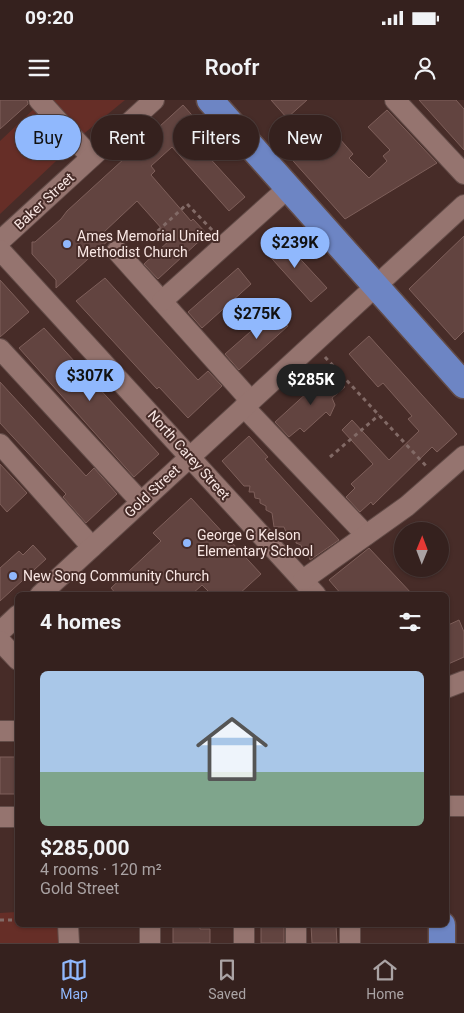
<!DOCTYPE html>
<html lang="en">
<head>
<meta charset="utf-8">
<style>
	:root { --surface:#35211e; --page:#3d2927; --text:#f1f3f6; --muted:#aaa3a4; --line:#4f3e3c; --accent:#90b8fd }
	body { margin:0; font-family:Roboto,sans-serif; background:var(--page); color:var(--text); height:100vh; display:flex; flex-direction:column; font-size:19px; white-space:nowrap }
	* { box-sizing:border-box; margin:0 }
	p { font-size:16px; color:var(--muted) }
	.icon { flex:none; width:28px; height:28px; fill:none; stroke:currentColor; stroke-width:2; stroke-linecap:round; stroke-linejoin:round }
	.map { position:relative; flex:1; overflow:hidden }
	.drawer { position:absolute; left:15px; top:492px; width:434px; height:335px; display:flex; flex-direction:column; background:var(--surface); border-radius:8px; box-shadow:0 1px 4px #0004,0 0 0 1px var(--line) }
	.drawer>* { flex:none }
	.hud { position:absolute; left:15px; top:15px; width:435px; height:45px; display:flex; gap:10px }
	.needle { width:32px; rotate:1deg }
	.controls { position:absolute; left:394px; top:422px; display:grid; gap:10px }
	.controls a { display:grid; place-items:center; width:55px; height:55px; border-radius:50%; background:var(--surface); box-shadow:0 1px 4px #0004,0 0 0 1px var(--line); font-size:25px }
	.price { position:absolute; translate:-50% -42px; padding:0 11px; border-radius:18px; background:var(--accent); color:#111; font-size:16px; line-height:32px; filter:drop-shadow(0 1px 2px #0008) }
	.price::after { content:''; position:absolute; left:50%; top:30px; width:15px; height:11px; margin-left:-8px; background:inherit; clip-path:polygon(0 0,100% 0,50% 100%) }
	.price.on { background:#222; color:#fff }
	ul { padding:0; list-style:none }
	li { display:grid; align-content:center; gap:10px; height:265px; padding:0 25px }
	li span { display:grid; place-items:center; height:155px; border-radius:8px; color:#555 }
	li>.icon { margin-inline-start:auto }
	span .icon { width:90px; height:90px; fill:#fffc; stroke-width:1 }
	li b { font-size:21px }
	h2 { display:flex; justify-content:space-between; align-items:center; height:60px; padding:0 25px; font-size:21px }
	.tag { padding:0 18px; border-radius:22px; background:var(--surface); box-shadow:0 1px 4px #0004,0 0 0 1px var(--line); font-size:18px; line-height:45px }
	.tag.on { background:var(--accent); color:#111 }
	.status { display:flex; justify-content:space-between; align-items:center; height:35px; padding:0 25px; background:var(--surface); direction:ltr }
	.status svg { height:14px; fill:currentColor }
	header { display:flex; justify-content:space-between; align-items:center; height:65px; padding:0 25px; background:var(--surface); font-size:22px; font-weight:600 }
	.menu { display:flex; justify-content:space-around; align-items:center; height:70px; border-top:1px solid var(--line); background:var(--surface); font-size:14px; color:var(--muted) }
	.menu a { display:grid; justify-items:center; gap:2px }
	.menu .on { color:var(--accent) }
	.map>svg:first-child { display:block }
	.green { fill:#662e27 }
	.building { fill:#624440; stroke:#7e5f5a }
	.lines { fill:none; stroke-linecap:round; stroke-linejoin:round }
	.minor-casing { stroke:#624b47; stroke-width:22 }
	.major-casing { stroke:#624b47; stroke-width:29 }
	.path { stroke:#826a66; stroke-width:3; stroke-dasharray:4 4; stroke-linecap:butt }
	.minor { stroke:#95746f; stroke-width:20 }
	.major { stroke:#6d85c4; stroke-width:26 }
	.poi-dot { fill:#90b8fd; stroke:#472c28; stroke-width:2 }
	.labels { text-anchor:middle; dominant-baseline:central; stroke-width:4; stroke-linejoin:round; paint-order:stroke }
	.street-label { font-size:14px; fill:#f9e7e4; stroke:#472c28 }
	.poi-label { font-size:14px; fill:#f9e7e4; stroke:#472c28; text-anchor:start }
</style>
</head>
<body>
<div class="status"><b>09:20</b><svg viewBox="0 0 49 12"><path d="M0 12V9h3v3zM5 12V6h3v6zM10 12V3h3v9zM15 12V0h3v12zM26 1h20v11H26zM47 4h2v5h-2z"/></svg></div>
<header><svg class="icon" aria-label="menu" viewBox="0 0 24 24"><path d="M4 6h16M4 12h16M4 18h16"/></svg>Roofr<svg class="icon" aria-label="person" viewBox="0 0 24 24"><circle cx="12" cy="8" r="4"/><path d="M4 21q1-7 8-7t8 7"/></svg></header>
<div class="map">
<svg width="464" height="843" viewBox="0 0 464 843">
	<rect width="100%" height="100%" fill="#472c28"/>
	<g class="green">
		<path d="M49 0H125L81 36Z"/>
		<path d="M36 7 73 45 0 114V41Z"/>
		<path d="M17 812 18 825H64L65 843H0V813Z"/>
	</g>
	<g class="building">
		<path d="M0 0H27L28 4 0 29Z"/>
		<path d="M271 0H307L287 18Z"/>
		<path d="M419 0H456L464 9V50Z"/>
		<path d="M183 5 199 23 186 32 245 97 229 111 172 47 151 66 155 71 151 75 191 121 193 119 207 134 158 179 144 164 171 139 137 101 104 132 110 139 56 188V180L32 154V142H35L61 119 67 111Z"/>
		<path d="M387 10 437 63 345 119 286 53 320 22 336 40 339 38 353 54 349 58 369 78 387 61 383 56 390 50 368 27Z"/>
		<path d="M279 136 327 188 311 202 264 150Z"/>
		<path d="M464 136V231L455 240 409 189Z"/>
		<path d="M238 168 251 184 202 228 188 212Z"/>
		<path d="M105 178 198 280 208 271 222 286 188 318 159 287 157 289 76 201Z"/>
		<path d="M0 180 29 212 0 237Z"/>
		<path d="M275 210 288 226 239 270 225 254Z"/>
		<path d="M44 228 159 354 134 377 19 248Z"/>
		<path d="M369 236 457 334 437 352 432 347 373 405 371 402 360 412 346 397 355 388 351 384 373 364 342 330 352 320 389 360 419 331 408 319 412 316 383 283 378 287 349 254Z"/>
		<path d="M331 271 345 287 332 298 335 305 330 316 326 312 304 332 300 328 289 337 275 322Z"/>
		<path d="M0 282 86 376 94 368 117 394 86 423 63 397 66 394 0 323Z"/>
		<path d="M249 336 268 357 265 359 339 440 310 460 308 451H303L301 445 296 443V438L290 436 289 432H286L284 427H274L272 413 266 410V406L260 403V399L255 398 254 392H249L250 386H244L222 361Z"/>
		<path d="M0 364 27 393 7 412 0 404Z"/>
		<path d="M191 398 261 474 238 495H212L202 485 191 495H117L111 488 161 441 153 433Z"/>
		<path d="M33 445 46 459 0 501V468L19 451 23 455Z"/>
		<path d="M369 448 413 495H342L329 480Z"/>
		<path d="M459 520 464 532V557L446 565V526Z"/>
		<rect x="0" y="657" width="18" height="37"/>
		<path d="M173 825H200V829H210V843H173Z"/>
		<rect x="261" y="825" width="23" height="18"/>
		<path d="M311 825H336L337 843H312Z"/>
	</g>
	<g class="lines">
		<defs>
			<g id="minor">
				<path d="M39 0 91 57"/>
				<path d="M395 0 464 74"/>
				<path d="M0 141 154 0"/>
				<path d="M0 150 316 495"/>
				<path d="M117 151 251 301"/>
				<path d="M162 201 288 88"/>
				<path d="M0 249 141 402"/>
				<path d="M244 307 366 435"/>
				<path d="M0 344 92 447"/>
				<path d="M303 480 407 406 464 356"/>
				<path d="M40 495 464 105"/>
				<path d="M0 532 18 515"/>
				<path d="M0 541 18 560"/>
				<path d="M446 588 464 581"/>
				<path d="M0 631H18"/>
				<path d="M446 706H464"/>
				<path d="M0 717H18"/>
				<path d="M68 825 69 843"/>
				<path d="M150 825V843"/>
				<path d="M244 825V843"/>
				<path d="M296 825V843"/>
				<path d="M350 825V843"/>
			</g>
			<g id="major">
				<path d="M210 0 464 285"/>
				<path d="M442 825V843"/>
			</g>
		</defs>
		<use href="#minor" class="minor-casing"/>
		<use href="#major" class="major-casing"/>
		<g class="path">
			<path d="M146 142 187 104 215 133"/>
			<path d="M325 257 427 367"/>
			<path d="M330 357 379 315"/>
			<path d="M0 820H18"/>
		</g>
		<use href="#minor" class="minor"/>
		<use href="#major" class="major"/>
	</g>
	<g class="poi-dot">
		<circle cx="67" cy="144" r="5"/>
		<circle cx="187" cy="443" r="5"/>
		<circle cx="13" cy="476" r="5"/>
	</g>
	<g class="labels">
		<g class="street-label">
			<text transform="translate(44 101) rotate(-43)">Baker Street</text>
			<text transform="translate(189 355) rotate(48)">North Carey Street</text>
			<text transform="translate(152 391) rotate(-43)">Gold Street</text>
		</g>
		<g class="poi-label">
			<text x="77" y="136">Ames Memorial United<tspan x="77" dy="16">Methodist Church</tspan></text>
			<text x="197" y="435">George G Kelson<tspan x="197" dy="16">Elementary School</tspan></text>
			<text x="23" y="476">New Song Community Church</text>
		</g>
	</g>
</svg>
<div class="controls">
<a><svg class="needle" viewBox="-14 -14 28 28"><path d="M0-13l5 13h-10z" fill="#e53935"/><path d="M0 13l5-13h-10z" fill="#aaa3a4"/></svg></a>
</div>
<b class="price" style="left:295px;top:169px">$239K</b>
<b class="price" style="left:257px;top:240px">$275K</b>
<b class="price" style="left:90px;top:302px">$307K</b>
<b class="price on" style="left:311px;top:306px">$285K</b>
<div class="hud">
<a class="tag on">Buy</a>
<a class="tag">Rent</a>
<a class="tag">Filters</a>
<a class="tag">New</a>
</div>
<section class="drawer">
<h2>4 homes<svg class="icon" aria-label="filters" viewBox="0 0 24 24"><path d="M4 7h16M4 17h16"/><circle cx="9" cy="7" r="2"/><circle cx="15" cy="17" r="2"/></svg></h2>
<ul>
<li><span style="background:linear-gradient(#a9c7e8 65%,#7fa58c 0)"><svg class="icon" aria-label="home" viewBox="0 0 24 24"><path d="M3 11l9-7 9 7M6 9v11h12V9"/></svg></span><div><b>$285,000</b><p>4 rooms · 120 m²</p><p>Gold Street</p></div></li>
</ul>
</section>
</div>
<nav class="menu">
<a class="on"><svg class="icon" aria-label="map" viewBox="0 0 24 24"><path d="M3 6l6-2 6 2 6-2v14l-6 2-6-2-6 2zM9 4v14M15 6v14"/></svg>Map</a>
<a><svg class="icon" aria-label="saved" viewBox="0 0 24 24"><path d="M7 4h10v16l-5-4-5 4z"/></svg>Saved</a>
<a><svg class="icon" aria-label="home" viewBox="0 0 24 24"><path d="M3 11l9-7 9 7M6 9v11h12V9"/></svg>Home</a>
</nav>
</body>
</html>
